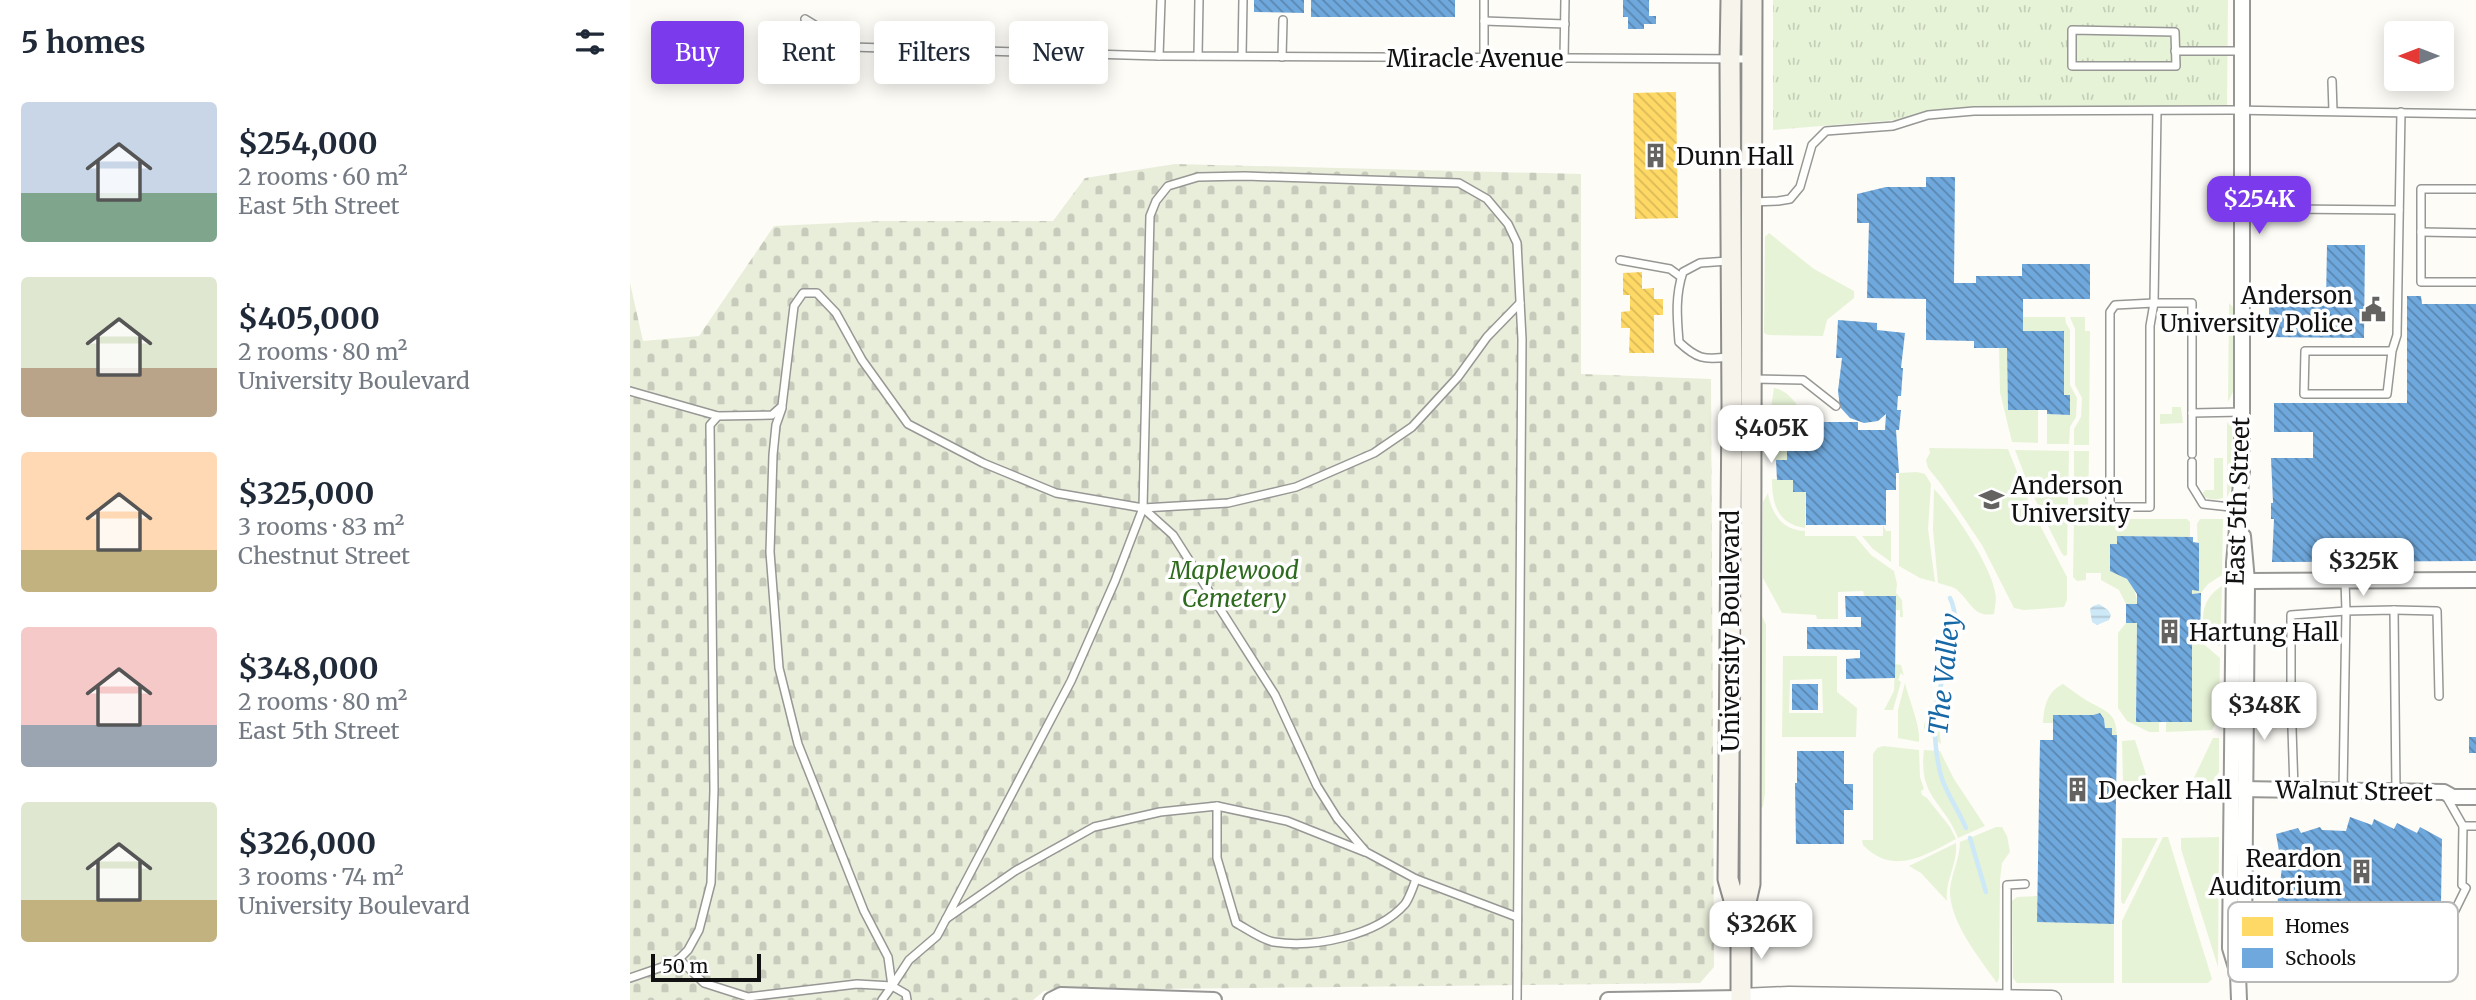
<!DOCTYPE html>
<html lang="en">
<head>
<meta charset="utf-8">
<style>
	:root { --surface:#fff; --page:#f6f6f7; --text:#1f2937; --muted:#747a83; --accent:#7c3aed }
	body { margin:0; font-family:Merriweather,serif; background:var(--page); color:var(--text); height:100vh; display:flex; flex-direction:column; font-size:26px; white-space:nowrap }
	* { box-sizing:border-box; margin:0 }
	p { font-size:23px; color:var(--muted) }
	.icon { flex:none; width:38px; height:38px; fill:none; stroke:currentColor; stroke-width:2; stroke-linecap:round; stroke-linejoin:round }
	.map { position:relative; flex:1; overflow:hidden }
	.drawer { display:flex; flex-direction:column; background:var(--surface); width:630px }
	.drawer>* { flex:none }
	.guide { position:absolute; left:21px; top:21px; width:665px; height:63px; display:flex; gap:14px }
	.needle { width:46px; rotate:270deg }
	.buttons { position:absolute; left:1754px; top:21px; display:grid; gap:14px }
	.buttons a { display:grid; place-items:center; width:70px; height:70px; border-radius:7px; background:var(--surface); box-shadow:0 4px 18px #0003; font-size:35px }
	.scale { position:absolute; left:21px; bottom:18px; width:110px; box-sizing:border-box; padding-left:7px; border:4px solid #111; border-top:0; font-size:19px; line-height:24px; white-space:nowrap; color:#111; -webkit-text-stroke:5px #fff; paint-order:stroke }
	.price { position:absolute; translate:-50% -60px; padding:0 16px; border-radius:14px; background:#fff; color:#222; font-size:23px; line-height:46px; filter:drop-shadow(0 2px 4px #0008) }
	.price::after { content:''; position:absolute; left:50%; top:42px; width:21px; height:16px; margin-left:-10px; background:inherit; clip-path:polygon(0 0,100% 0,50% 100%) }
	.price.selected { background:var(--accent); color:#fff }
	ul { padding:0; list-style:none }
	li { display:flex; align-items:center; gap:21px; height:175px; padding:0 21px }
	li span { display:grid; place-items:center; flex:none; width:196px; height:140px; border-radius:7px; color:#555 }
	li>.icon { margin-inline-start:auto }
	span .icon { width:84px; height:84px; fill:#fffc; stroke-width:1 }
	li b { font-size:30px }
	h2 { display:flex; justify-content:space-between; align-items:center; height:84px; padding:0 21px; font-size:30px }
	.chip { padding:0 24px; border-radius:7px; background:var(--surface); box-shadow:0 4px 18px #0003; font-size:24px; line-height:63px }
	.chip.selected { background:var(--accent); color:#fff }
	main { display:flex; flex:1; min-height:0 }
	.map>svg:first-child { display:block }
	.grass { fill:#e7f3d7; fill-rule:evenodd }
	.cemetery { fill:url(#cemetery-stones) }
	.park { fill:url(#park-tufts) }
	.water { fill:url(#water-rules) }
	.homes { fill:url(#homes-back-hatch) }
	.schools { fill:url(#schools-back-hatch) }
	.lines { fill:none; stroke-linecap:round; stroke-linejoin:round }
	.stream { stroke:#cde8f7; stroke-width:4.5 }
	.service-casing { stroke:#979795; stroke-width:10 }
	.minor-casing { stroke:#979795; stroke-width:18 }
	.tertiary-casing { stroke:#979795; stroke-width:21 }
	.secondary-casing { stroke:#8e8d8b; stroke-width:23 }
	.service { stroke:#fffffe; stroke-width:7 }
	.minor { stroke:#fffffe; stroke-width:14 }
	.tertiary { stroke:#fffffe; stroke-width:18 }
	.secondary { stroke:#f6f4eb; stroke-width:19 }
	.labels { text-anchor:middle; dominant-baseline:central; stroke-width:7; stroke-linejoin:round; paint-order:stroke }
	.street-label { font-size:24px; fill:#111; stroke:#fff }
	.poi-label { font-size:24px; fill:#111; stroke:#fff; text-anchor:start }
	.park-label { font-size:24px; font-style:italic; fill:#2f6b1f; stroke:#fff }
	.water-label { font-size:26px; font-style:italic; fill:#1768a6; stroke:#fff }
	.key { fill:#fff; stroke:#b8b8b8; stroke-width:2 }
	.key-label { font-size:19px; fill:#111 }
</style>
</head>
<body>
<main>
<section class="drawer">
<h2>5 homes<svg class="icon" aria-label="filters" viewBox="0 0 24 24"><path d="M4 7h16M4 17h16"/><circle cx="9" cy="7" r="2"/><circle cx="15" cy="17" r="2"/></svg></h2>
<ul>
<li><span style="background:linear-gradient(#c9d6e8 65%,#7fa58c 0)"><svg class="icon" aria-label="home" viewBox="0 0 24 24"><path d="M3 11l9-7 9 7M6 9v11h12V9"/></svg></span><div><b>$254,000</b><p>2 rooms · 60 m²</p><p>East 5th Street</p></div></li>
<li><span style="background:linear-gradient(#dfe7d0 65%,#b9a48a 0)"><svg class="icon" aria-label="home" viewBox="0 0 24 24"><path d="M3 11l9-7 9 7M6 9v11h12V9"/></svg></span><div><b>$405,000</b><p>2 rooms · 80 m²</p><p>University Boulevard</p></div></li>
<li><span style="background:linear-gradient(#ffd9b3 70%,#c2b280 0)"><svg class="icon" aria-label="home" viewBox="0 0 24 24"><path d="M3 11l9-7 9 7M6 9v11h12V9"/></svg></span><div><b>$325,000</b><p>3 rooms · 83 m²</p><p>Chestnut Street</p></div></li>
<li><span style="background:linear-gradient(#f6c9c9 70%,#9aa5b1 0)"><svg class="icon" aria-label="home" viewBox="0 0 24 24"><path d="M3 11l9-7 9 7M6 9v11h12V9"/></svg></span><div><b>$348,000</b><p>2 rooms · 80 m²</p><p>East 5th Street</p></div></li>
<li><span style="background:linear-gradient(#dfe7d0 70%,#c2b280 0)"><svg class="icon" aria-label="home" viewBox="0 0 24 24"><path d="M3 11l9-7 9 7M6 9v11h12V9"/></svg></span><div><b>$326,000</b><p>3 rooms · 74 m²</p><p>University Boulevard</p></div></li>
</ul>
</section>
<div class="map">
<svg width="1846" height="1000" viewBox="0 0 1846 1000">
	<defs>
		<pattern id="cemetery-stones" width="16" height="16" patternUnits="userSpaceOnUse" patternTransform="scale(1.75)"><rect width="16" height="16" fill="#e9eedb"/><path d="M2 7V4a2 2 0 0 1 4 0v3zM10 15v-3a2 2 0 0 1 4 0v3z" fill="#c7cbbb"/></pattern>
		<pattern id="park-tufts" width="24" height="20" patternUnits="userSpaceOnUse" patternTransform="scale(1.75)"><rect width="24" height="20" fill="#e7f3d7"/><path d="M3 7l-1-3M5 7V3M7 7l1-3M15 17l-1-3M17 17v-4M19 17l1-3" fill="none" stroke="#c5cfb8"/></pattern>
		<pattern id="water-rules" width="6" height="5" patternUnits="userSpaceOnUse" patternTransform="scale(1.75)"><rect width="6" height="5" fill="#cde8f7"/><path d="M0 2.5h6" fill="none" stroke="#afc6d3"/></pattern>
		<pattern id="homes-back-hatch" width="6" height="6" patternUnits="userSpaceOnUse" patternTransform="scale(1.75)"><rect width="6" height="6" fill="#ffd966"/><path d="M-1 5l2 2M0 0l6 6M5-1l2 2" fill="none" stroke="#dab957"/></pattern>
		<pattern id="schools-back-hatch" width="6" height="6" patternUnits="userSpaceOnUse" patternTransform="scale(1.75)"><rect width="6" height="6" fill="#6fa8dc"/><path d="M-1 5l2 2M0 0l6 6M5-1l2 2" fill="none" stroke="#5a87b1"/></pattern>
	</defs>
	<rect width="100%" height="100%" fill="#fdfcf7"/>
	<g class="grass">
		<path d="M1139 233 1184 269 1224 291V298L1197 320 1193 336 1138 335 1134 333 1135 237Z"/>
		<path d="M1599 303 1604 308 1603 392 1598 402Z"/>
		<path d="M1393 317H1435L1436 323 1440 330V385L1447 398 1446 417 1440 427 1439 444H1417V414L1439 415 1440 396 1434 395V331H1393Z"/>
		<path d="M1440 317H1455V331H1460L1459 445H1444V429L1451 417 1452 398 1445 385V329Z"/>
		<path d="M1369 348H1377L1378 410H1408V443L1382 442 1370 392Z"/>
		<path d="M1144 388C1161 391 1169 408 1177 422H1164L1165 448H1157V460L1140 461V415Z"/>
		<path d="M1542 407H1551L1553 423 1530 424V414H1542Z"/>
		<path d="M1597 422 1602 427C1603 443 1606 485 1597 497Z"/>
		<path d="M1299 448 1378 449 1402 510 1437 577V600L1434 607 1394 610 1384 608 1352 545 1311 484 1298 468 1296 460 1300 453Z"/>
		<path d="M1385 450 1439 451 1437 555 1434 556 1431 552 1399 487Z"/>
		<path d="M1444 451H1459L1458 515H1444Z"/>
		<path d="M1584 458H1593V498C1587 500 1580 500 1574 497L1573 493 1575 490H1584Z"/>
		<path d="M1287 472 1295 474 1301 484 1298 529 1305 582 1290 578 1269 566V473Z"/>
		<path d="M1142 479 1163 480 1164 492H1176L1175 528C1147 524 1142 503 1142 479Z"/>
		<path d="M1304 489C1322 507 1361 566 1365 592 1367 599 1365 607 1364 614 1343 618 1340 600 1326 589 1321 586 1314 585 1308 583L1303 530Z"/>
		<path d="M1138 493C1141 513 1152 530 1175 531V536H1225L1241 555 1264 571 1267 584 1266 593 1272 600 1273 617H1270V610H1266L1265 596H1234L1233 591 1208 592V619H1187L1186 615 1152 613 1133 578V502Z"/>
		<path d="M1444 519H1557L1560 522V537L1488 536 1487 544H1480V571C1497 575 1506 586 1507 604H1496L1489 590 1471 580V573H1456V580L1447 581 1443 577Z"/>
		<path d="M1570 519H1593L1592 575 1578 584 1571 593 1562 594V590H1569L1567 524Z"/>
		<path d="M1253 525 1256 531H1261V562L1243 549 1232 536H1253Z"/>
		<path d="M1592 586 1590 646C1565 632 1569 599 1592 586Z"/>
		<path d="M1130 612 1136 625 1135 794 1133 806 1128 813Z"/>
		<path d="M1496 623H1507L1506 721 1529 722V732H1519L1497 721 1488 708V633Z"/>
		<path d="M1562 641H1570L1590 658 1589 716 1582 730 1536 732V722L1562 721Z"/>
		<path d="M1153 656H1207V692L1227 708 1226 737H1152ZM1192 679 1193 713H1159L1160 680Z"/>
		<path d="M1265 664 1271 665 1274 676 1271 673 1268 680 1271 682 1263 710H1254L1264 691Z"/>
		<path d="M1275 683C1279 700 1291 727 1289 742L1268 738V710Z"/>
		<path d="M1312 684 1308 720 1311 744 1294 729V725Z"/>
		<path d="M1433 684C1443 691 1452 698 1461 703 1478 712 1486 714 1487 735H1482V728H1475L1474 719 1470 713 1463 715H1424L1423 723H1413C1414 706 1417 692 1433 684Z"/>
		<path d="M1583 738H1589V772L1582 782H1562Z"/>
		<path d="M1505 740 1518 781H1493L1492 741Z"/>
		<path d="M1253 746 1289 750 1290 777 1294 789 1291 791 1292 795 1297 798 1320 827 1326 839C1294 856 1263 876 1233 845L1232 840H1243V754L1247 748Z"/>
		<path d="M1294 750 1310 751 1324 779 1355 826 1328 838C1314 801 1288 798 1294 750Z"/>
		<path d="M1366 827H1372L1377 836 1380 852 1372 863 1370 880 1369 978 1367 983C1350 959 1319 921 1320 890 1321 874 1330 859 1330 842Z"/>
		<path d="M1533 837H1538L1582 979 1578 983H1492V921Z"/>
		<path d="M1589 837 1588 965V967L1551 849V838Z"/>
		<path d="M1492 838H1528L1494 904 1492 903 1491 899Z"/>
		<path d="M1326 843C1328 864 1315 880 1317 901L1291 873 1279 866Z"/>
		<path d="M1407 896V922L1484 924V983H1387L1383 978 1382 901 1387 897Z"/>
	</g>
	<path class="cemetery" d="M545 164 951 174V374L1081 379 1084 967 1070 983 429 990 414 991 403 1000H0V283L13 341 69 336 144 226 251 221H423L455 178Z"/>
	<path class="park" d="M1143 0H1598L1597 110 1378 111 1143 130Z"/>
	<path class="water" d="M1469 604 1478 610 1481 615 1479 620 1467 625 1462 622 1460 609 1463 606Z"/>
	<g class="homes">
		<path d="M1046 92 1048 218 1005 219 1003 93Z"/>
		<path d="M1012 272V289L1024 288V299H1033V315H1024V353H999L1000 328H991V312L1000 311V295H993V273Z"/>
	</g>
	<g class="schools">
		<path d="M624 0H674V13L624 12Z"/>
		<rect x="681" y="0" width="144" height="17"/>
		<path d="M993 0H1019V16H1026V24H1014V29H998V17H993Z"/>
		<path d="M1296 177H1325L1324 283H1346V276H1392V264H1460V299H1393V331H1434V395H1440V415L1417 414V410H1378L1377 348H1344V341L1296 340V299L1237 298 1239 223H1227V194L1256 187H1296Z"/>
		<path d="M1697 245H1735L1734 338 1639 337V302H1696Z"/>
		<path d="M1777 296H1791L1792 304H1846V561L1642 562 1644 519H1641V503H1643L1641 458H1683V432H1644V403H1777Z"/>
		<path d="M1208 320 1247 323V330L1275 333 1271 368H1273L1271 396H1268L1267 410H1271L1269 430H1266L1269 473H1266V490H1256V525H1176V492H1163V480H1147L1146 460H1157V448H1165L1164 422H1228V430H1255L1256 414 1248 421 1234 423 1220 418 1210 407 1208 391 1212 358H1206Z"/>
		<path d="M1487 536 1563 537V542L1569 543V591L1562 590V594L1571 593 1570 641H1562V722H1506L1507 623H1496V604H1507V594L1497 579 1480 571V544H1487Z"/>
		<path d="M1215 596H1266L1265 678 1216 679V659L1230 658V650L1177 649V627H1231V617H1216Z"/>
		<rect x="1162" y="684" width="26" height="26"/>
		<path d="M1470 713 1474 719 1475 728H1482V735H1487L1484 924 1407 922 1410 740H1423V715H1463Z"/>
		<rect x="1839" y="737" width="7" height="16"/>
		<path d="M1167 751H1214V784H1223V810H1214V844H1166L1165 783H1167Z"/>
		<path d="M1720 817 1742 825 1744 819 1764 829 1767 823 1787 833 1790 827 1812 839 1811 903 1790 914 1787 910 1767 919 1764 915 1745 922 1742 916 1722 924 1717 912 1694 909 1692 913 1672 907 1669 914 1647 906 1652 868 1646 834 1668 828 1671 833 1690 827 1692 830 1716 831Z"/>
	</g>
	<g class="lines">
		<g class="stream">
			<path d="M1320 598C1337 633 1307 679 1305 714 1304 734 1306 760 1312 779 1318 796 1329 811 1336 828"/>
			<path d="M1340 838 1356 892"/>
		</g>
		<defs>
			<g id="service">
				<path d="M175 19 221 47 529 56 1121 59"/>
				<path d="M854 21 935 24"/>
				<path d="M1442 30 1545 32 1546 66H1442Z"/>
				<path d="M1545 51H1611"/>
				<path d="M529 56 531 0"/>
				<path d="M568 56 569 0"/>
				<path d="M612 56 613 0"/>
				<path d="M652 57 653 20"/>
				<path d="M854 58V0"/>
				<path d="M934 59 935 0"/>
				<path d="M1702 81 1703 111"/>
				<path d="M1527 111 1524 303H1562V454"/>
				<path d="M1846 189H1791V282H1846"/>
				<path d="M1122 202 1148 201 1160 199 1170 187 1182 145 1196 131 1263 126 1298 115 1344 111 1601 110 1846 114"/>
				<path d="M1647 209 1769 210"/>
				<path d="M1791 232 1846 233"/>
				<path d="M990 260 1040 269 1051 277"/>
				<path d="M1098 261 1070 263 1053 272C1045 296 1047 317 1049 342 1067 359 1074 360 1098 357"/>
				<path d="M1524 303 1520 326V507H1480V312L1485 305Z"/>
				<path d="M1762 351 1757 394H1674L1675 351H1762L1767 335 1771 112"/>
				<path d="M1124 379 1173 380 1206 406"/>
				<path d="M0 391 88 416"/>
				<path d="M152 408 146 425 143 455 140 552 149 668 168 744 234 911 258 957 262 986"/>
				<path d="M1562 413 1612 412"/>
				<path d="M1562 462V486L1573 504 1609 508"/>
				<path d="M513 508 543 535 645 695 687 786 707 818 736 852 786 879C783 887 780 897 775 904 747 936 684 948 644 942 632 940 617 929 606 923L587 858V806L530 812 464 827 385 871 316 919 441 681 485 581 513 508 520 216 526 201 538 186 568 177 615 176 829 183 857 199 878 224 887 243 892 339 887 1000"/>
				<path d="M1764 610 1807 611 1809 696"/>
				<path d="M1617 698H1661"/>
				<path d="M1664 789 1661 698V615L1716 611 1715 581"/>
				<path d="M1713 790 1716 611 1764 610 1766 790"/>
				<path d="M1816 796 1833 826"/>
				<path d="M587 806 657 821 735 852"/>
				<path d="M786 879 887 917"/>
				<path d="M1609 954 1803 955 1836 888 1832 885 1833 826H1846"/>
				<path d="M49 959 74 983 118 997 227 984 262 986 279 960 307 936 316 919"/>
				<path d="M0 978 32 967 49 959 58 950 69 930 81 883 84 790 80 425 88 416 142 415 152 406 164 306 173 293H187L206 313 232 360 278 424 353 463 426 493 513 508 598 503 666 487 744 453 782 427 828 377 857 337 890 303"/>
				<path d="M1377 999V885L1395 884"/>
				<path d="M252 1000 262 986 276 994 277 1000"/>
			</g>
			<g id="minor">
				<path d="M1620 581 1846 580"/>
				<path d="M1609 789 1814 792 1823 797H1846"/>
				<path d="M1608 973 1614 944 1617 581 1613 536"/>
				<path d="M421 1000 431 995 584 1000"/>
				<path d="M978 1000 1111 998"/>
				<path d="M1609 1000 1608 974 1600 948 1604 563 1612 471V0"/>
			</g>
			<path id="tertiary" d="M1111 998 1159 996 1422 1000"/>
			<g id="secondary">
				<path d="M1101 0 1100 60 1102 405 1098 879 1110 921"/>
				<path d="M1111 1000V924L1120 884 1122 0"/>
			</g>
		</defs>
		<use href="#service" class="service-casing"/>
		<use href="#minor" class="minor-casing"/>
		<use href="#tertiary" class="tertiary-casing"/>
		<use href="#secondary" class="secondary-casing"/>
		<use href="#service" class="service"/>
		<use href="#minor" class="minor"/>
		<use href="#tertiary" class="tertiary"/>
		<use href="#secondary" class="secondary"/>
	</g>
	<defs>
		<symbol id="building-bare" viewBox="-9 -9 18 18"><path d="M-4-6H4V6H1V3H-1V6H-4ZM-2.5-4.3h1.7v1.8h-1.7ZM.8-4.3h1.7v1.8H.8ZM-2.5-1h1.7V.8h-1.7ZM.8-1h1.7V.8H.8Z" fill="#646362" stroke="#fff" stroke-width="2.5" paint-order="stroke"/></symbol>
		<symbol id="civic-bare" viewBox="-9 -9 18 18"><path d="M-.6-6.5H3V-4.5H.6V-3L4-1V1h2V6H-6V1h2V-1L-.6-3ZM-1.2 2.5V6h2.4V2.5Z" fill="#646362" stroke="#fff" stroke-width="2.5" paint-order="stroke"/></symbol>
		<symbol id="university-bare" viewBox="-9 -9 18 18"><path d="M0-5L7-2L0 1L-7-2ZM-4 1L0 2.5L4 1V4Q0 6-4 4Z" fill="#646362" stroke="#fff" stroke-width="2.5" paint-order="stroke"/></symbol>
	</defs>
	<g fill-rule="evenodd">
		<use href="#building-bare" x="1008" y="138" width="35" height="35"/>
		<use href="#civic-bare" x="1726" y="292" width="35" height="35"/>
		<use href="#university-bare" x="1344" y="482" width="35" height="35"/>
		<use href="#building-bare" x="1522" y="614" width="35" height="35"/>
		<use href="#building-bare" x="1430" y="772" width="35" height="35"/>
		<use href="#building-bare" x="1714" y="854" width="35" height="35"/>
	</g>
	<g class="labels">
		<g class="street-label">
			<text x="845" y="58">Miracle Avenue</text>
			<text transform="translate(1608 501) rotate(-88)">East 5th Street</text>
			<text transform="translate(1100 631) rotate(-90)">University Boulevard</text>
			<text transform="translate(1724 791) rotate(1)">Walnut Street</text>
		</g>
		<g class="poi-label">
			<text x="1046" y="156">Dunn Hall</text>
			<text x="1723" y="295" text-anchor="end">Anderson<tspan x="1723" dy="28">University Police</tspan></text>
			<text x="1381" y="485">Anderson<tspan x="1381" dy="28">University</tspan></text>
			<text x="1559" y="632">Hartung Hall</text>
			<text x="1468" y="790">Decker Hall</text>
			<text x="1712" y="858" text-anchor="end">Reardon<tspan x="1712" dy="28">Auditorium</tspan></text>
		</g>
		<g class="park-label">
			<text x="604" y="570">Maplewood<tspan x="604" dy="28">Cemetery</tspan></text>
		</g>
		<g class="water-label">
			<text transform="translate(1314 674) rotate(-84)">The Valley</text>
		</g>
	</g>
	<rect x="1598" y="902" width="230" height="80" rx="10" class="key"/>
	<rect x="1612" y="917" width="31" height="19" fill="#ffd966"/>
	<rect x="1612" y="948" width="31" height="20" fill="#6fa8dc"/>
	<g class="key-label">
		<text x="1655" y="933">Homes</text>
		<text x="1655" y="965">Schools</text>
	</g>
</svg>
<div class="buttons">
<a><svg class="needle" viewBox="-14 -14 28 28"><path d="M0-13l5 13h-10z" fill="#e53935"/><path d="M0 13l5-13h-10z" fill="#747a83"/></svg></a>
</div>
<div class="scale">50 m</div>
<b class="price selected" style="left:1629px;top:236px">$254K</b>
<b class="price" style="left:1141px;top:465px">$405K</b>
<b class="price" style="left:1733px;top:598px">$325K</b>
<b class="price" style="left:1634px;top:742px">$348K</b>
<b class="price" style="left:1131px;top:961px">$326K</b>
<div class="guide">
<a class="chip selected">Buy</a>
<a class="chip">Rent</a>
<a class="chip">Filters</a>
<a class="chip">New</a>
</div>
</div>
</main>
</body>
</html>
